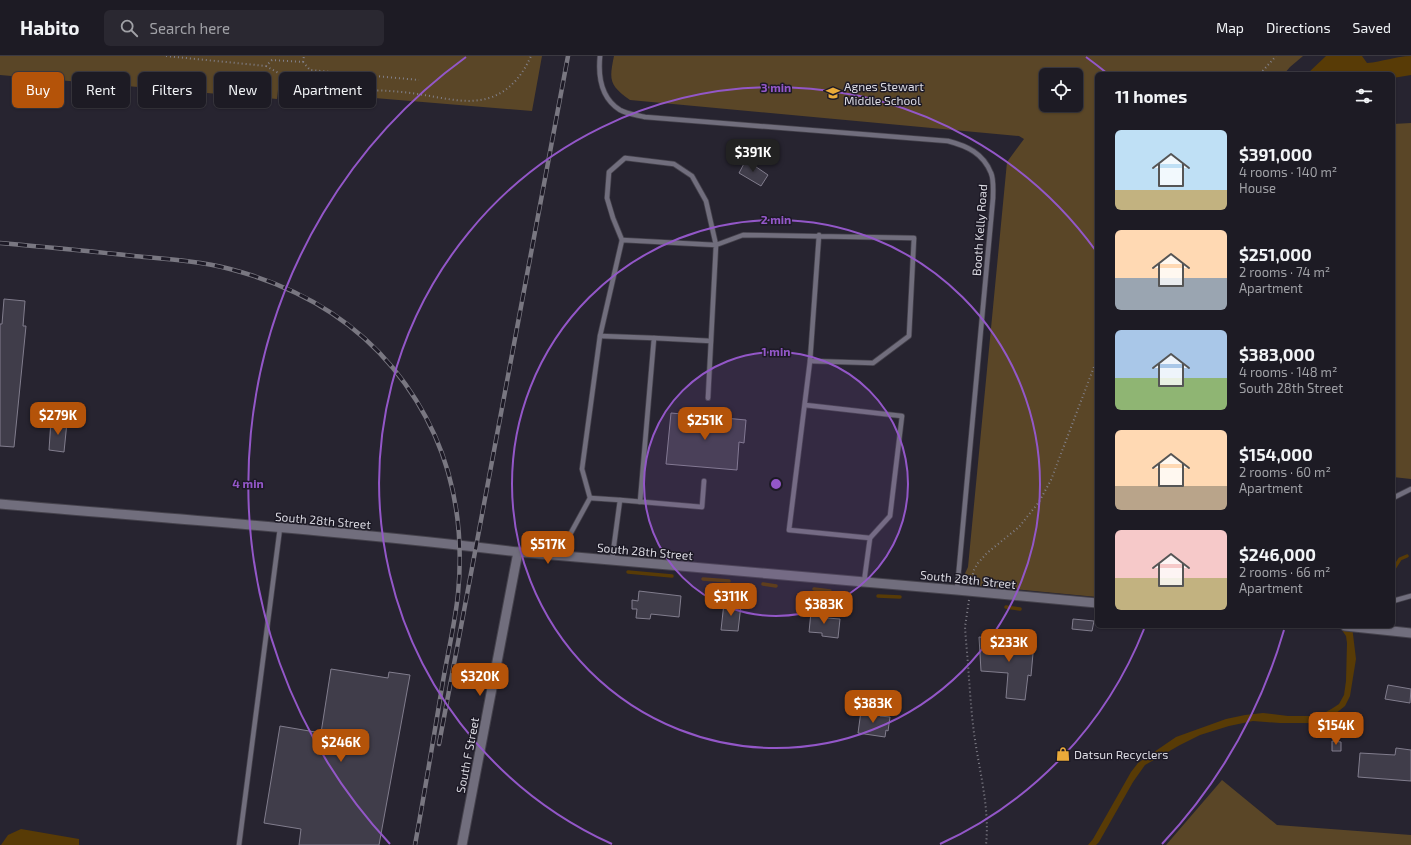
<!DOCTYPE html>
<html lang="en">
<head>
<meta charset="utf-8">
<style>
	:root { --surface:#1d1b24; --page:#2a2831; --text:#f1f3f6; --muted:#a0a1a6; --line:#3b3941; --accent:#b45309 }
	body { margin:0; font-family:"Exo 2",sans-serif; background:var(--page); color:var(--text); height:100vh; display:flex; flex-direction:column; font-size:15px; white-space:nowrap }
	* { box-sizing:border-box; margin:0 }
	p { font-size:13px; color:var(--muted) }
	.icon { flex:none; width:22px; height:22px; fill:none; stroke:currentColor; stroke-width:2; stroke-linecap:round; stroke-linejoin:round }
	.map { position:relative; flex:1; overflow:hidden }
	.panel { position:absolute; left:1095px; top:16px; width:300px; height:556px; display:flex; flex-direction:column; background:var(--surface); border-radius:6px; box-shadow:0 1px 3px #0004,0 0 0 1px var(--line) }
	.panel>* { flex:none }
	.guide { position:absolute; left:12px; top:16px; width:380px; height:36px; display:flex; gap:8px }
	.tools { position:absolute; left:1039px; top:12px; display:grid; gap:8px }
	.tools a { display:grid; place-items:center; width:44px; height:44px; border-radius:6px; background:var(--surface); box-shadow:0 1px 3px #0004,0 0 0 1px var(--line); font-size:20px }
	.price { position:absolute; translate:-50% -34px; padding:0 9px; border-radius:8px; background:var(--accent); color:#fff; font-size:13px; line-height:26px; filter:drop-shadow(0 1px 2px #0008) }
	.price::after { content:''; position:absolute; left:50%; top:24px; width:12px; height:9px; margin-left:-6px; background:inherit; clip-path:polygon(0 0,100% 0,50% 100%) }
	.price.selected { background:#222; color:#fff }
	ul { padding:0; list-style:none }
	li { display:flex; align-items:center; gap:12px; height:100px; padding:0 20px }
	li span { display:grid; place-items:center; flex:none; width:112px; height:80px; border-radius:6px; color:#555 }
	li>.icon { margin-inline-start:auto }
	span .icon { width:48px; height:48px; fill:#fffc; stroke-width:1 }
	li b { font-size:17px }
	h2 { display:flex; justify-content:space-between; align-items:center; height:48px; padding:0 20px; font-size:17px }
	.chip { padding:0 14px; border-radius:6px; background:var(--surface); box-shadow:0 1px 3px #0004,0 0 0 1px var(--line); font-size:14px; line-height:36px }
	.chip.selected { background:var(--accent); color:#fff }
	header { display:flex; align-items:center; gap:24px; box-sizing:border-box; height:56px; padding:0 20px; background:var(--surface); border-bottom:1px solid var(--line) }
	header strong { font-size:19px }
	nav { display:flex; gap:22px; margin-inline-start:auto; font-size:14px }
	.search { width:280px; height:36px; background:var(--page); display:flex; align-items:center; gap:10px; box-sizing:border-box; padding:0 14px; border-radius:6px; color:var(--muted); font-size:15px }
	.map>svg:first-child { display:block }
	.green { fill:#5a4627; fill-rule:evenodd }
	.water { fill:#583b06 }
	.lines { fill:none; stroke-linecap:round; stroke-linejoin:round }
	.stream { stroke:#583b06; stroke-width:3.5 }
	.building { fill:#403d4a; stroke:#817d8d }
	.lane-casing { stroke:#45424c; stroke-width:6 }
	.street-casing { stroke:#45424c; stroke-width:11 }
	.path { stroke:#82808a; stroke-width:2; stroke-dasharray:1 3; stroke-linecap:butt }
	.lane { stroke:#716e7d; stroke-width:4.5 }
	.street { stroke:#716e7d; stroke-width:9 }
	.rail-casing { stroke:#797781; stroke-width:4.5 }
	.rail { stroke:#1d1a26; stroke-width:3; stroke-dasharray:9; stroke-linecap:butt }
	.ring { fill:none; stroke:#9357c8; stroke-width:2 }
	.labels { text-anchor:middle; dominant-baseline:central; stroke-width:3; stroke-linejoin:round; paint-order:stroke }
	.poi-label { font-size:12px; fill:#dad9e1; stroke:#1d1a26; text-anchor:start }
	.street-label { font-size:12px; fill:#dad9e1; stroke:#1d1a26 }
	.centre { fill:#9357c8; stroke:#1d1a26; stroke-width:2 }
	.ring-label { font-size:12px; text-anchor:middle; font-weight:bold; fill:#9357c8; stroke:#1d1a26; stroke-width:3; stroke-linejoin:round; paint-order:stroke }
</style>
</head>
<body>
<header>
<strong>Habito</strong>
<div class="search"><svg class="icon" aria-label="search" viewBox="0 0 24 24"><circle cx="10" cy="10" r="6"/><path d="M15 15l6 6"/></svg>Search here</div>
<nav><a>Map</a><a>Directions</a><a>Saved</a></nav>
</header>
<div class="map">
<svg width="1411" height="789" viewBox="0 0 1411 789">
	<rect width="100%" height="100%" fill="#272430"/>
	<g class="green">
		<path d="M0 0H542L532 55 278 34 277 43 0 19Z"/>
		<path d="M614 0H1303L1290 11 1284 18H1097V541L960 528 968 511 1007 106 1024 83 1019 80 630 44C609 29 609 24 614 0ZM1046 19H1076V49H1046Z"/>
		<path d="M1411 67V423L1393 421V68Z"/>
		<path d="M1222 724 1277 769 1411 779V789H1166Z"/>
	</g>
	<g class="water">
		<path d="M1326 0H1362L1367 7C1382 6 1396 0 1411 0V19L1393 22V18H1307Z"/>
		<path d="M1339 570H1352L1356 603 1350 640 1345 650 1330 662 1313 667H1280L1253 665 1229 670 1200 679 1180 689 1145 709 1133 726 1099 786 1096 789H1088L1093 783 1131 716 1138 707 1176 681 1226 663 1245 659 1263 657 1288 660H1313L1326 656 1333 652 1339 648 1344 639 1346 625 1347 587 1346 580Z"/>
		<path d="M21 773 79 783V789H1L8 779Z"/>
	</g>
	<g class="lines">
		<g class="stream">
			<path d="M1393 514 1400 503 1407 500"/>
			<path d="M628 516 672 520"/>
			<path d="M703 523 729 525"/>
			<path d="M763 528 776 530"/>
			<path d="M814 533 830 535"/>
			<path d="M878 540 900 541"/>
			<path d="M1006 551 1020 553"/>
		</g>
	</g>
	<g class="building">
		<path d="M746 104 768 119 761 130 739 117Z"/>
		<path d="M4 243 25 245 23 270H26L14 391 0 390V268H2Z"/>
		<path d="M671 357 746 364 744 387 739 386 737 414 666 408Z"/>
		<path d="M51 364 67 366 64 396 49 394Z"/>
		<path d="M639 535 681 540 679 561 651 558 650 563 636 562 637 553H632V544L638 545Z"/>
		<path d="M724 547 741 549 738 575 721 574Z"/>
		<path d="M811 556 828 558 827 562 840 563 838 582 822 580V577L809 576Z"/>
		<path d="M1073 563 1094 565 1092 575 1072 573Z"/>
		<path d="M979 581 1034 586 1031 620 1028 619 1025 644 1006 642 1008 617 981 615Z"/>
		<path d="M331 613 388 622 389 616 410 619 379 789H299L301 773 264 767 280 670 321 677Z"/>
		<path d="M1388 629 1411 633 1410 647 1385 643Z"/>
		<path d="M861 655 880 657V660L890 661 888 675 886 674 885 681 858 677Z"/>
		<path d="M1332 685 1341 686V695H1332Z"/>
		<path d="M1396 692 1411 694V725L1358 721 1360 697 1395 699Z"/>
	</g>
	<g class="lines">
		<defs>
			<g id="lane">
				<path d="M600 0C598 20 601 42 620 54 627 58 637 59 645 61L948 85C967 90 983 97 991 117 994 124 993 134 993 142L957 534"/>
				<path d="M622 184 613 162 607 142 609 116 625 102 674 108 692 120 706 145 716 189 743 179 914 182 909 280 873 307 810 305 819 179"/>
				<path d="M600 280 654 282 640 446"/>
				<path d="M654 282 711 285"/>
				<path d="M805 349 902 360 890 460 870 482 789 474 810 305"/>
				<path d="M590 442 620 444"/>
				<path d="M1393 442 1411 433"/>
				<path d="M561 500 567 484 590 442 582 413 600 280 622 184 716 189 708 342"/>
				<path d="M612 504 620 444 702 451 704 425"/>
				<path d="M864 526 870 482"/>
				<path d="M1393 545 1411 540"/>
				<path d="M239 789 280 472"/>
			</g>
			<g id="street">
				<path d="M0 448C173 463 346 475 518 496L957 534 1097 547"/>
				<path d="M1345 570 1411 577"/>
				<path d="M462 789 518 496"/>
			</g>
		</defs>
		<use href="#lane" class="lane-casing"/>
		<use href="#street" class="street-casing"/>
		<g class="path">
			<path d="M166 0 266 10 272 4 303 6 310 14 419 24"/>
			<path d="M303 6 304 0"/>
			<path d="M266 10C283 20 301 28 320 32 343 37 367 33 390 35 405 36 420 38 435 41 455 44 472 48 492 41 511 34 523 18 531 0"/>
			<path d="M1260 18 1276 0"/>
			<path d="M971 526 974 514 978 507 987 497 1019 471 1039 446 1051 424 1097 303"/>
			<path d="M969 544 965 571 966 585C969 616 970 646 974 677 979 714 990 752 986 789"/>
		</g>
		<use href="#lane" class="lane"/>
		<use href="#street" class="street"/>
		<defs>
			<g id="rail">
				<path d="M0 187C45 191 89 195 134 200 166 203 199 205 230 213 295 230 350 260 393 312 447 378 466 454 458 538 455 567 448 596 443 625 434 680 425 734 415 789"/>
				<path d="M439 688 568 0"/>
			</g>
		</defs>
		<use href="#rail" class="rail-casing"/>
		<use href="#rail" class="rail"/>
	</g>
	<circle cx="776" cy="428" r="132" fill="#9357c8" fill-opacity=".12"/>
	<g class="ring">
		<circle cx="776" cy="428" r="132"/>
		<circle cx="776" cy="428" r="264"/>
		<path d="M1144 573A396 396 0 0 1 940 788M612 788A396 396 0 1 1 1096 195"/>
		<path d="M1284 574A528 528 0 0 1 1162 788M390 788A528 528 0 0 1 466 1M1086 1A528 528 0 0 1 1108 18"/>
	</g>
	<defs>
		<symbol id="school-bare" viewBox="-9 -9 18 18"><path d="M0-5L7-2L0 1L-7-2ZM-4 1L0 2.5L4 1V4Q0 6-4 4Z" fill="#eaaa39" stroke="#1d1a26" stroke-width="2.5" paint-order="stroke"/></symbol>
		<symbol id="shop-bare" viewBox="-9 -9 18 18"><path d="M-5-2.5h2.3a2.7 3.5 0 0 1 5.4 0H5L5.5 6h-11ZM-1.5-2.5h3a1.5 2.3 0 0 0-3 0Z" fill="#eaaa39" stroke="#1d1a26" stroke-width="2.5" paint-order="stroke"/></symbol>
	</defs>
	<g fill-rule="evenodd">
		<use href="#school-bare" x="823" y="27" width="20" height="20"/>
		<use href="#shop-bare" x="1053" y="688" width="20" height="20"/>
	</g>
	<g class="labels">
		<g class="poi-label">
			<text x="844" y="30">Agnes Stewart<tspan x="844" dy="14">Middle School</tspan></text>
			<text x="1074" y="698">Datsun Recyclers</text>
		</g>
		<g class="street-label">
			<text transform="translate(979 174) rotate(-86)">Booth Kelly Road</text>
			<text transform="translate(323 464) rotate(5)">South 28th Street</text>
			<text transform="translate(645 495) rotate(5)">South 28th Street</text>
			<text transform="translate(968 523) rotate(6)">South 28th Street</text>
			<text transform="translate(467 699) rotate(-79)">South F Street</text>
		</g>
	</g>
	<circle cx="776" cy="428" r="6" class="centre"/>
	<g class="ring-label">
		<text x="776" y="36">3 min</text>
		<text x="776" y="168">2 min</text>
		<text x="776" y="300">1 min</text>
		<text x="248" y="432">4 min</text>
	</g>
</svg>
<div class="tools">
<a><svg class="icon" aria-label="locate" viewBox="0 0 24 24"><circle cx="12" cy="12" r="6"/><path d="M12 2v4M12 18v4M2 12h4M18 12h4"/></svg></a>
</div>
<b class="price selected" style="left:753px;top:117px">$391K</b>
<b class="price" style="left:58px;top:380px">$279K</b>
<b class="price" style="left:705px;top:385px">$251K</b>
<b class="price" style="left:548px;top:509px">$517K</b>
<b class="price" style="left:731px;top:561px">$311K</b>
<b class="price" style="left:824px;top:569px">$383K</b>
<b class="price" style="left:1009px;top:607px">$233K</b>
<b class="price" style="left:480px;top:641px">$320K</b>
<b class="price" style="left:873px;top:668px">$383K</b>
<b class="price" style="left:1336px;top:690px">$154K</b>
<b class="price" style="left:341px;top:707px">$246K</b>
<div class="guide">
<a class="chip selected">Buy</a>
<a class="chip">Rent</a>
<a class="chip">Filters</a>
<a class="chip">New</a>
<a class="chip">Apartment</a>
</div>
<section class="panel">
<h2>11 homes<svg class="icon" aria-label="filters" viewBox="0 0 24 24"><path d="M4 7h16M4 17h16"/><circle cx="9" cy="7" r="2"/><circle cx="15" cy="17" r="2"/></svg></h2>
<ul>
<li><span style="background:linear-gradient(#bfe0f5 75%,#c2b280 0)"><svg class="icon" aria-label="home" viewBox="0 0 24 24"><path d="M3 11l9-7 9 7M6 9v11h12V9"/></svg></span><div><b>$391,000</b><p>4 rooms · 140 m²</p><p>House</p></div></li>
<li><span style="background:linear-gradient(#ffd9b3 60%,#9aa5b1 0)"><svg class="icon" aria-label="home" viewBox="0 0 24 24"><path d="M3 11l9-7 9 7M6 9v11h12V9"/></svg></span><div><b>$251,000</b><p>2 rooms · 74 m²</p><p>Apartment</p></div></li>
<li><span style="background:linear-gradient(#a9c7e8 60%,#8fb573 0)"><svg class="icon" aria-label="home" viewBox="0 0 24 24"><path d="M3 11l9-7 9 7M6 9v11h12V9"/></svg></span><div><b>$383,000</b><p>4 rooms · 148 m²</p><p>South 28th Street</p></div></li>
<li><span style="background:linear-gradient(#ffd9b3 70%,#b9a48a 0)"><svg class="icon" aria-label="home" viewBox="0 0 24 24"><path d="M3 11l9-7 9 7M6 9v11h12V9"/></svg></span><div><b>$154,000</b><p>2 rooms · 60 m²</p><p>Apartment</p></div></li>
<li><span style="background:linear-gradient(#f6c9c9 60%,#c2b280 0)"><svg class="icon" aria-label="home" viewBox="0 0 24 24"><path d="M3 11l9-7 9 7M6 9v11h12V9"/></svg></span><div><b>$246,000</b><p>2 rooms · 66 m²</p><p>Apartment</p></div></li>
</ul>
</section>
</div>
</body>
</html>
